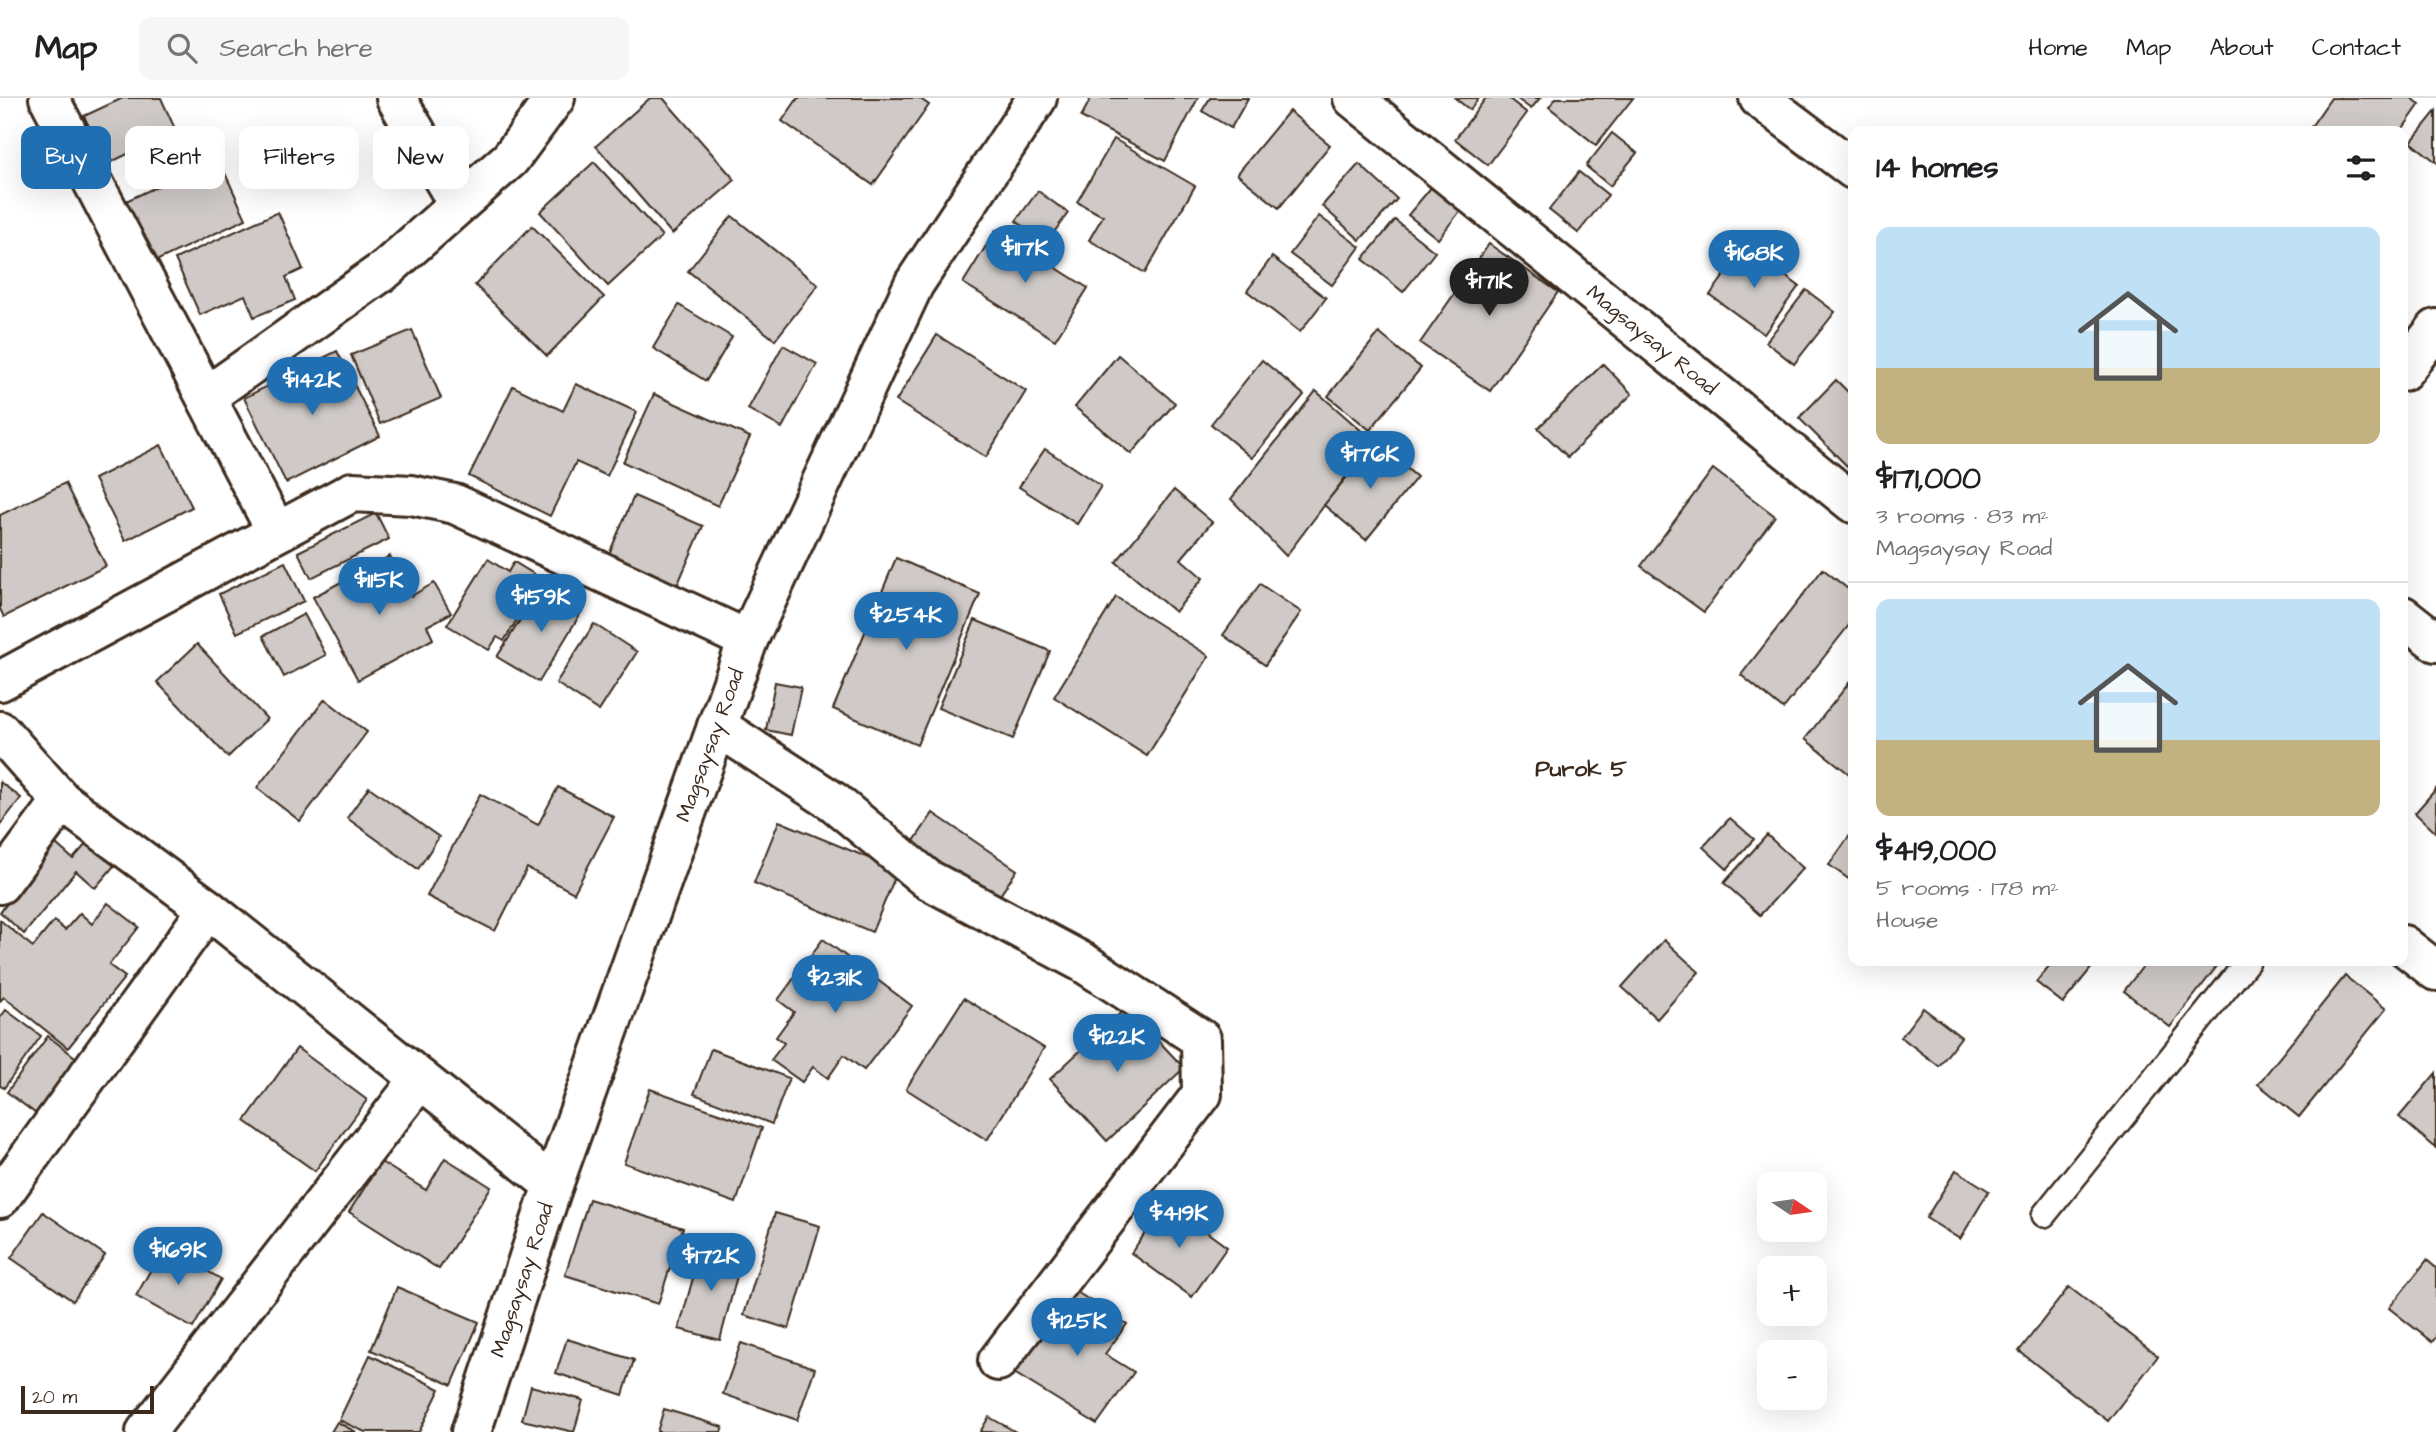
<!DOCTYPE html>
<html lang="en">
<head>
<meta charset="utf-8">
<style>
	:root { --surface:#fff; --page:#f6f6f6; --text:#202124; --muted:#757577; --line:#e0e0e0; --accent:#1f6fb2 }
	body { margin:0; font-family:"Architects Daughter",sans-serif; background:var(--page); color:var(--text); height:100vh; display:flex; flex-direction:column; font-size:26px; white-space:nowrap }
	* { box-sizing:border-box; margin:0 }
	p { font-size:23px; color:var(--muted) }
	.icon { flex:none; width:38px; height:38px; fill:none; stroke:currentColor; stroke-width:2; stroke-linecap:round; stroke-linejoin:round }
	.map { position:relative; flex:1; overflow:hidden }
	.drawer { position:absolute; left:1848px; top:28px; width:560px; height:840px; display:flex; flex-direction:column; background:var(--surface); border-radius:14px; box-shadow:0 7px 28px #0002 }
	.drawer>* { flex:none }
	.hud { position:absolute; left:21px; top:28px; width:665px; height:63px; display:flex; gap:14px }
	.needle { width:46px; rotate:103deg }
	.fabs { position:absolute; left:1757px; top:1074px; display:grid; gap:14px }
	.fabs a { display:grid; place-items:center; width:70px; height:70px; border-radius:14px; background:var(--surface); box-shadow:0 7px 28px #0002; font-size:35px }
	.scale { position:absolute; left:21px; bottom:18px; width:133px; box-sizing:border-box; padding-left:7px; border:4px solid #3b2a1e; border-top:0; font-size:19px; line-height:24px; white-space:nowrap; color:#3b2a1e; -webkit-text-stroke:5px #fff; paint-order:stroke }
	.price { position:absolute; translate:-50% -60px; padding:0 16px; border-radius:24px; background:var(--accent); color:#fff; font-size:23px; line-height:46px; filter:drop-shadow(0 2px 4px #0008) }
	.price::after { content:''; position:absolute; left:50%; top:42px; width:21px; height:16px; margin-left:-10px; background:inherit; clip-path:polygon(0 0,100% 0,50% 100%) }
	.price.on { background:#222; color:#fff }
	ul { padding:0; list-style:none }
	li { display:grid; align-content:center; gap:14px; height:371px; padding:0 28px }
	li+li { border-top:2px solid var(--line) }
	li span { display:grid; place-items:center; height:217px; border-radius:14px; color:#555 }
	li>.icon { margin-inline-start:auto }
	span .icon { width:126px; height:126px; fill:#fffc; stroke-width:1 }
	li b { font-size:30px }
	h2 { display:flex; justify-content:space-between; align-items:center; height:84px; padding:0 28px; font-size:30px }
	.pill { padding:0 24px; border-radius:14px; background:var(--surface); box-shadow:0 7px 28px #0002; font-size:24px; line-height:63px }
	.pill.on { background:var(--accent); color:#fff }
	header { display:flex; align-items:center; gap:42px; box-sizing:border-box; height:98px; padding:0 35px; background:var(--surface); border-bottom:2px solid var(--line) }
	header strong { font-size:33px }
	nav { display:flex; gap:38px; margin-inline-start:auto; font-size:24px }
	.search { width:490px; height:63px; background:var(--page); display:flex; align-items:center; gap:18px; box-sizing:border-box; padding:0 24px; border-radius:14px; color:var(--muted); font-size:26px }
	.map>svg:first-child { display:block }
	.building { fill:#cfcac7; stroke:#3b2a1e; stroke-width:2 }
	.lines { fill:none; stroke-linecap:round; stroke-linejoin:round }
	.lane-casing { stroke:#3b2a1e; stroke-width:28 }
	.street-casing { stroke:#3b2a1e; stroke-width:44 }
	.lane { stroke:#fff; stroke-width:23 }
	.street { stroke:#fff; stroke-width:38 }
	.labels { text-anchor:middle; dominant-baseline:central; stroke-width:5; stroke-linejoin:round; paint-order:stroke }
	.street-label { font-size:21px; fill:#3b2a1e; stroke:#fff }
	.neighbourhood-label { font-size:23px; font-weight:bold; fill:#3b2a1e; stroke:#fff }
</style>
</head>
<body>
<header>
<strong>Map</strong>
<div class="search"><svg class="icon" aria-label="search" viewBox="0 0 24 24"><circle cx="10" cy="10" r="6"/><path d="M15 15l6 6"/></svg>Search here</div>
<nav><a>Home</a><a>Map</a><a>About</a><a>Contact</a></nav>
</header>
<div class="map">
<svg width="2436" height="1334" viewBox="0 0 2436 1334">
	<rect width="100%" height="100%" fill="#fff"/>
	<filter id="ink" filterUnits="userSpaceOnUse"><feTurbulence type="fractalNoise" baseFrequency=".0143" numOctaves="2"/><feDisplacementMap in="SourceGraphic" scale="14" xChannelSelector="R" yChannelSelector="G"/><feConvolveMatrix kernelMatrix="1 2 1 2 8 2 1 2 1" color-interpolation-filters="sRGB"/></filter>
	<g filter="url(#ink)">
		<g class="building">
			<path d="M123 0H161L176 33 107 66 84 18Z"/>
			<path d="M650 0H663L735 82 672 136 596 48Z"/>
			<path d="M798 0H919L929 7 873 87 782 23Z"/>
			<path d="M1091 0H1198L1165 63 1081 19Z"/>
			<path d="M1210 0H1248L1231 30 1202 13Z"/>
			<path d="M1455 0H1479L1470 12Z"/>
			<path d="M1486 0H1508L1527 15 1488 67 1455 41Z"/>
			<path d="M1516 0H1540L1531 11Z"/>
			<path d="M1556 0H1633L1596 47 1549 9Z"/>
			<path d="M2331 0H2411L2420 6 2401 33H2308Z"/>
			<path d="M1289 13 1330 47 1279 110 1237 76Z"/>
			<path d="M2436 13V64L2411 44Z"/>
			<path d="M1612 35 1637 55 1610 88 1586 68Z"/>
			<path d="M1114 41 1195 88 1145 175 1089 142 1103 118 1077 104Z"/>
			<path d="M218 60 246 121 154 164 126 103Z"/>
			<path d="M594 64 662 138 608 188 540 114Z"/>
			<path d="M1359 66 1397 101 1360 142 1322 108Z"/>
			<path d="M1579 74 1608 97 1578 135 1549 112Z"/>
			<path d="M1439 80 1468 103 1438 141 1408 117Z"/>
			<path d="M1038 93 1068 115 1046 145 1016 123Z"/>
			<path d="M278 114 303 171 286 179 295 202 254 219 245 197 200 217 175 161Z"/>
			<path d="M732 118 818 187 775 242 688 173Z"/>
			<path d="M1319 118 1360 149 1332 187 1290 156Z"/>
			<path d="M1395 122 1435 154 1403 194 1363 161Z"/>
			<path d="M532 128 604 199 547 258 475 187Z"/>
			<path d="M996 132 1088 190 1055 242 963 185Z"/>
			<path d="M1489 146 1558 194 1490 293 1420 245Z"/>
			<path d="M1745 149 1799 188 1764 236 1710 197Z"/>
			<path d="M1272 159 1326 200 1300 234 1247 193Z"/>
			<path d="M1806 192 1835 214 1794 266 1766 244Z"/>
			<path d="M679 207 732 239 706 283 653 250Z"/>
			<path d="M412 232 441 300 380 326 351 257Z"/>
			<path d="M1379 235 1421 270 1370 332 1328 298Z"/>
			<path d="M937 237 1026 293 986 359 896 303Z"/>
			<path d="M783 247 817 266 782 330 748 311Z"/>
			<path d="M337 253 380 338 286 385 244 300Z"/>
			<path d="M1118 257 1175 305 1131 356 1075 309Z"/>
			<path d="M1262 262 1304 297 1252 360 1211 326Z"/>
			<path d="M1603 266 1632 296 1568 359 1538 330Z"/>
			<path d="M1836 282 1853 299 1852 373 1799 320Z"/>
			<path d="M576 286 637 314 607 378 576 364 550 418 469 378 513 288 563 313Z"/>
			<path d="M1316 293 1373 343 1286 458 1231 401Z"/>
			<path d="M654 296 750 339 718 408 623 364Z"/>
			<path d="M1375 344 1417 379 1366 442 1324 407Z"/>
			<path d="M161 347 192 409 125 443 94 381Z"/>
			<path d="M1045 351 1101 388 1077 426 1019 389Z"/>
			<path d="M1713 371 1775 418 1704 514 1641 468Z"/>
			<path d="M65 385 106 468 4 519 0 511V417Z"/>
			<path d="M1174 392 1212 424 1181 461 1203 480 1175 514 1116 464Z"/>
			<path d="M634 398 703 428 677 488 608 458Z"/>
			<path d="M376 415 389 441 311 480 298 454Z"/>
			<path d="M390 458 411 498 434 485 451 515 427 528 433 541 358 582 313 499Z"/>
			<path d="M896 460 980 496 917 647 833 611Z"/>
			<path d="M488 461 508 474 514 464 542 481 504 543 497 539 489 552 447 527Z"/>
			<path d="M285 464 304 503 237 535 219 496Z"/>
			<path d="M1823 471 1853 495V522L1783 611 1741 577Z"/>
			<path d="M1260 486 1301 514 1265 567 1223 537Z"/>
			<path d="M555 490 585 508 539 584 497 559 537 495 548 502Z"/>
			<path d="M1116 499 1209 558 1147 658 1054 599Z"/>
			<path d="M304 516 326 557 284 579 263 538Z"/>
			<path d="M975 522 1050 553 1013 641 938 610Z"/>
			<path d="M594 526 637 554 599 613 556 585Z"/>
			<path d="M197 546 267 621 228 659 157 584Z"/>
			<path d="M1853 580V679L1805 641Z"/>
			<path d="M775 584 801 589 791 637 766 632Z"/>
			<path d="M325 601 367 634 300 723 257 690Z"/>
			<path d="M0 684 21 700 0 727Z"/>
			<path d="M369 689 439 739 418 771 347 720Z"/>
			<path d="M558 689 614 719 574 795 527 770 495 833 427 798 480 696 538 727Z"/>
			<path d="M2436 691V735L2415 715Z"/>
			<path d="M933 715 1017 772 996 803 912 746Z"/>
			<path d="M1730 720 1754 741 1727 771 1703 749Z"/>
			<path d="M779 723 898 772 872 834 754 785Z"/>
			<path d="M1853 733V784L1829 767Z"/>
			<path d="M1767 737 1803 770 1760 817 1724 785Z"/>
			<path d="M93 738 120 761 95 790 76 773 24 836 0 814 56 746 73 761Z"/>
			<path d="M108 805 139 829 109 867 125 879 68 950 4 899 0 903V822L33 849 54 823 65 832 80 815 92 826Z"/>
			<path d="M823 841 912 908 864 972 844 957 828 980 813 969 802 984 771 962 784 945 776 939 794 914 778 902Z"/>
			<path d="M1664 842 1699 874 1657 921 1622 889Z"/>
			<path d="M2053 863H2097L2063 905 2036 884Z"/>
			<path d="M2147 863H2221L2170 929 2124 893Z"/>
			<path d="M2345 878 2386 911 2299 1019 2258 986Z"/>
			<path d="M964 900 1044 950 987 1042 906 991Z"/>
			<path d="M1127 909 1184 970 1107 1043 1050 981Z"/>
			<path d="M1923 910 1961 939 1939 968 1901 939Z"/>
			<path d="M6 912 41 938 4 990 0 988V920Z"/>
			<path d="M48 938 84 966 43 1021 7 994Z"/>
			<path d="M297 950 367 1002 315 1073 245 1023Z"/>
			<path d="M711 951 789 980 772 1026 694 996Z"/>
			<path d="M2436 975V1050L2399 1019Z"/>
			<path d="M650 991 762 1030 736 1105 624 1065Z"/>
			<path d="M445 1060 491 1089 439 1171 349 1114 381 1064 426 1092Z"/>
			<path d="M1956 1072 1989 1093 1960 1141 1926 1120Z"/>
			<path d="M589 1101 683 1130 658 1206 565 1177Z"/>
			<path d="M1167 1105 1227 1149 1192 1199 1131 1155Z"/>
			<path d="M43 1114 105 1157 73 1203 11 1160Z"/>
			<path d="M775 1115 820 1128 789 1231 744 1217Z"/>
			<path d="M702 1147 742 1159 720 1242 679 1231Z"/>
			<path d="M164 1148 221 1181 193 1230 136 1198Z"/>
			<path d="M2427 1162 2436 1170V1239L2432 1244 2389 1210Z"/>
			<path d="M397 1189 479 1224 452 1287 371 1252Z"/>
			<path d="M2069 1189 2158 1258 2108 1323 2019 1253Z"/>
			<path d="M1072 1191 1127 1226 1105 1256 1134 1274 1097 1326 1011 1273Z"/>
			<path d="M567 1241 634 1262 623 1297 556 1275Z"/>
			<path d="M741 1245 815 1270 797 1322 723 1296Z"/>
			<path d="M370 1257 440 1291 419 1334H365L339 1322Z"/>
			<path d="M531 1288 583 1302 574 1334 522 1322Z"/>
			<path d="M664 1311 723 1329 721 1334H657Z"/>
			<path d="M989 1319 1016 1334H980Z"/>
			<path d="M337 1324 356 1334H331Z"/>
		</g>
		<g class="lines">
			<defs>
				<path id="lane" d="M2044 1117 2248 863"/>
				<g id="street">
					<path d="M49 0 276 433"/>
					<path d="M396 0 458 106"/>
					<path d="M1353 0 1853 405"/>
					<path d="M1759 0 1853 71"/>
					<path d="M2403 273 2436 231"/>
					<path d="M207 298 386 171 510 61 555 0"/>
					<path d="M2403 518 2436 544"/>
					<path d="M0 583 352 394 411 397 455 406 748 542"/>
					<path d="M717 628 834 704 927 781 1084 865 1201 941 1202 996 998 1263"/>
					<path d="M0 633 62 703 208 811 553 1087"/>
					<path d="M0 786 62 703"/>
					<path d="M2403 847 2436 873"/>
					<path d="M0 1100 208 811"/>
					<path d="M146 1334 420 981"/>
					<path d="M471 1334 553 1087 748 542 914 186 1037 0"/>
				</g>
			</defs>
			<use href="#lane" class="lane-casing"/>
			<use href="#street" class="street-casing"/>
			<use href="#lane" class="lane"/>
			<use href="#street" class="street"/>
		</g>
	</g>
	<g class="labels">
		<g class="street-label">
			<text transform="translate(1652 242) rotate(39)">Magsaysay Road</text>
			<text transform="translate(710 647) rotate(-70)">Magsaysay Road</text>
			<text transform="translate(522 1182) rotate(-72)">Magsaysay Road</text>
		</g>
		<g class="neighbourhood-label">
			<text x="1581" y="671">Purok 5</text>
		</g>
	</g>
</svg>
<div class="fabs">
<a><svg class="needle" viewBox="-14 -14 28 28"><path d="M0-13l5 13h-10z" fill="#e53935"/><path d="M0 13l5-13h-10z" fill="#757577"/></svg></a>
<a>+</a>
<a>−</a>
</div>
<div class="scale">20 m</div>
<b class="price" style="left:1025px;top:187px">$117K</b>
<b class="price" style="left:1754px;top:192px">$168K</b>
<b class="price on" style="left:1489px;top:220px">$171K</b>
<b class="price" style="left:312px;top:319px">$142K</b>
<b class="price" style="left:1370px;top:393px">$176K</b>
<b class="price" style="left:379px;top:519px">$115K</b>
<b class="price" style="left:541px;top:536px">$159K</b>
<b class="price" style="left:906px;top:554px">$254K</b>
<b class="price" style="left:835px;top:917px">$231K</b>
<b class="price" style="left:1117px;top:976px">$122K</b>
<b class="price" style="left:1179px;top:1152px">$419K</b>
<b class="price" style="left:178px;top:1189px">$169K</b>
<b class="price" style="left:711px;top:1195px">$172K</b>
<b class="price" style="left:1077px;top:1260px">$125K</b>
<div class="hud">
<a class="pill on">Buy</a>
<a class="pill">Rent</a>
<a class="pill">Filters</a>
<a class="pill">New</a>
</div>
<section class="drawer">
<h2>14 homes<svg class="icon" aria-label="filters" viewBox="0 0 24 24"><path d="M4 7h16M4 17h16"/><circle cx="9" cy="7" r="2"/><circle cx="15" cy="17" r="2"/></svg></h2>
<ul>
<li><span style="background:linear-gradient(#bfe0f5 65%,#c2b280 0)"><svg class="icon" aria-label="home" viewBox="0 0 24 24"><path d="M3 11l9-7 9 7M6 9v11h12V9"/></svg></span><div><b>$171,000</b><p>3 rooms · 83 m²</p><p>Magsaysay Road</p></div></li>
<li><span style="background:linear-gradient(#bfe0f5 65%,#c2b280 0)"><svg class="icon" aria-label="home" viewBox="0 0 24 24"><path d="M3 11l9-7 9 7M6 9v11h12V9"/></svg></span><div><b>$419,000</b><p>5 rooms · 178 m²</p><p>House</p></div></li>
</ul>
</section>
</div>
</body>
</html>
